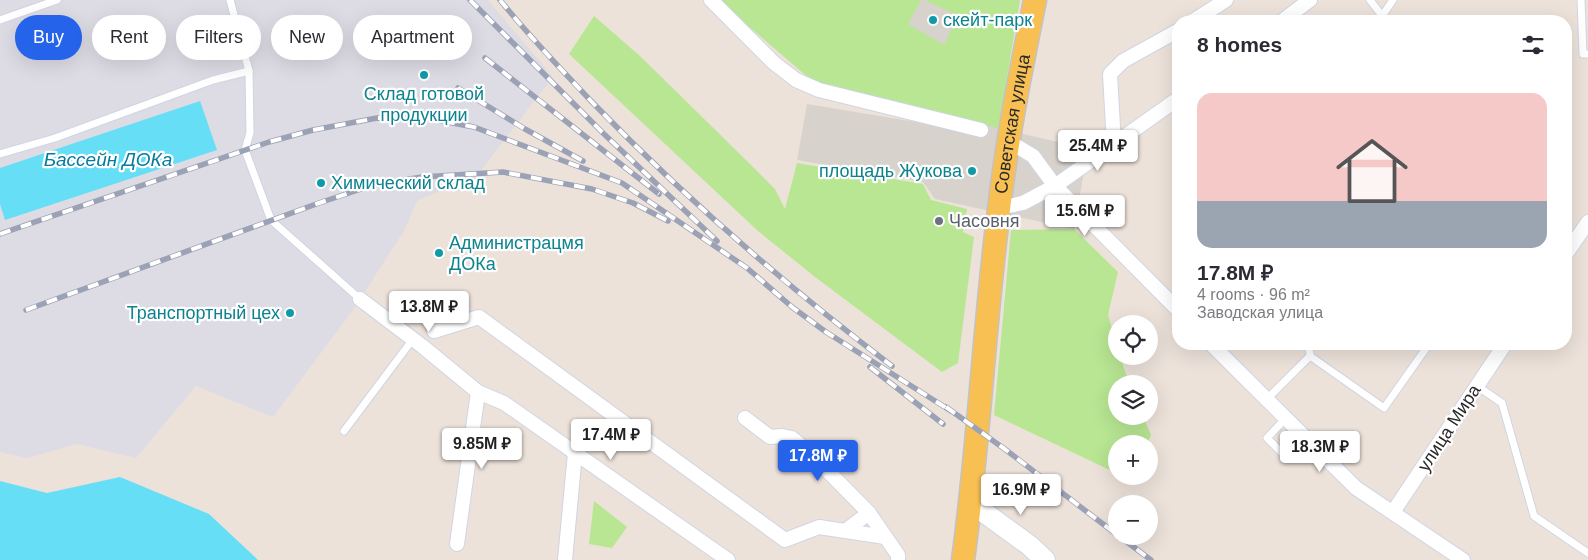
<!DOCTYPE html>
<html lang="en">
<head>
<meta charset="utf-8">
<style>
	:root { --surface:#fff; --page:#f7f7f7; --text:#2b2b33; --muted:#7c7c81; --line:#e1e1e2; --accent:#2563eb }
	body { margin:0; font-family:Arial,sans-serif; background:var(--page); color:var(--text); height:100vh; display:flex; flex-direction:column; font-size:19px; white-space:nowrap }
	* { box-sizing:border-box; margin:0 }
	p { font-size:16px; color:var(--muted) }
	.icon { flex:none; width:28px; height:28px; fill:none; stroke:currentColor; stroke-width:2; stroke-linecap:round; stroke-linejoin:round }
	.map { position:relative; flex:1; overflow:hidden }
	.panel { position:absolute; left:1172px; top:15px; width:400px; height:335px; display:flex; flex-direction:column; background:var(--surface); border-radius:20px; box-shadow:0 5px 20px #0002 }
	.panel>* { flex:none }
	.banner { position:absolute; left:15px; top:15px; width:475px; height:45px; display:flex; gap:10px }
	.tools { position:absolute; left:1108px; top:315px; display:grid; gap:10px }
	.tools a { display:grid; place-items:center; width:50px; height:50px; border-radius:50%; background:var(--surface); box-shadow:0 5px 20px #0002; font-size:25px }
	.price { position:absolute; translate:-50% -42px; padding:0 11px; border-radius:5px; background:#fff; color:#222; font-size:16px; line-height:32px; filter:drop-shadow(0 1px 2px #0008) }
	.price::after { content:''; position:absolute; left:50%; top:30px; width:15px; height:11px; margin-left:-8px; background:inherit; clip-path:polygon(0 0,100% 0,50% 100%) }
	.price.selected { background:var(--accent); color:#fff }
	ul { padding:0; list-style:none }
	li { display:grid; align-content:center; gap:10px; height:265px; padding:0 25px }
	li+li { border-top:1px solid var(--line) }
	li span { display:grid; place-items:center; height:155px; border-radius:15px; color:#555 }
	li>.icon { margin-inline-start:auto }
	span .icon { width:90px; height:90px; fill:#fffc; stroke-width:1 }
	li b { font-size:21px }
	h2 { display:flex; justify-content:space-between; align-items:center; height:60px; padding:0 25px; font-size:21px }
	.chip { padding:0 18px; border-radius:22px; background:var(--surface); box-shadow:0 5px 20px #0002; font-size:18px; line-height:45px }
	.chip.selected { background:var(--accent); color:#fff }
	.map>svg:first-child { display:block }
	.industrial { fill:#dddbe4 }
	.green { fill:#b8e693 }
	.plaza { fill:#d8d2cd }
	.water { fill:#66def5 }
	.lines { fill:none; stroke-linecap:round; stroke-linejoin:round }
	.service-casing { stroke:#cfd5e3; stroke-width:9 }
	.minor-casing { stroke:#cfd5e3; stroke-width:16 }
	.secondary-casing { stroke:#cfd5e3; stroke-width:22 }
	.primary-casing { stroke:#c3c3c3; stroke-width:25 }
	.service { stroke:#fff; stroke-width:7 }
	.minor { stroke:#fff; stroke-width:14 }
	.secondary { stroke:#fff; stroke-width:20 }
	.primary { stroke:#f8c053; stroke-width:22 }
	.rail-casing { stroke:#9ca2b5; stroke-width:5.5 }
	.rail { stroke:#fff; stroke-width:4; stroke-dasharray:11; stroke-linecap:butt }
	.culture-dot { fill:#0f9aa8; stroke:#fff; stroke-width:2 }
	.worship-dot { fill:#6b7280; stroke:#fff; stroke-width:2 }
	.labels { text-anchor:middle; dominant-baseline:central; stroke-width:4.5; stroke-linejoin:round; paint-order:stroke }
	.culture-label { font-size:18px; fill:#0d838f; stroke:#fff; text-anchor:start }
	.street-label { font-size:18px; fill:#292929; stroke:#fff }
	.worship-label { font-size:18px; fill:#5b616d; stroke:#fff; text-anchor:start }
	.water-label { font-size:19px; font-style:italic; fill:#067ba0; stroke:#fff }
</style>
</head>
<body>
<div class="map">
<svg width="1588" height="560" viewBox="0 0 1588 560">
	<rect width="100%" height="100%" fill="#ece2da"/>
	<path class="industrial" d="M0 0H488L553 77 465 191H440L417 201 404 231 353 310 273 417 196 386 136 458 77 444 27 458 0 452Z"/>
	<g class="green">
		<path d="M718 0H1020L997 137 811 80Z"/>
		<path d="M594 16 640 56 747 161 775 189 785 209 797 163 923 184 931 200 967 209 963 232 974 237 958 363 942 372 815 277 758 231 569 54Z"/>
		<path d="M1074 229 1118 272 1108 315 1116 342V356H1120L1129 384H1116V416H1143L1151 435 1147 444H1116V473L994 415 1011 230Z"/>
		<path d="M594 501 627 527 612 548 589 544Z"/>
	</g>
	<g class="plaza">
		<path d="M921 0H925L958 16 944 45 908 24Z"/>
		<path d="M807 104 916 122 985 125 1088 149 1074 229 935 199 923 182 797 160Z"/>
	</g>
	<g class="water">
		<path d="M200 101 217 150 5 220 0 204V168Z"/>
		<path d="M120 477 209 514 258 560H0V481L47 493Z"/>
	</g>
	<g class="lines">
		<defs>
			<g id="service">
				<path d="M230 0 249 71 250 133 245 150 271 220 360 299"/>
				<path d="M1370 0 1386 21"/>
				<path d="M1581 0 1583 54H1588"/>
				<path d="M1382 16 1393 0"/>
				<path d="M0 20 57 0"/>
				<path d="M0 154 55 138 213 80 249 71"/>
				<path d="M1309 344 1310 356"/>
				<path d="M1477 386 1502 403 1534 516 1588 553"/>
				<path d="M1266 400 1310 356 1384 408 1429 344"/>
				<path d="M1285 419 1267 438 1288 459"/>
				<path d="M344 431 413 339"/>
			</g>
			<g id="minor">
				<path d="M711 0 774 63 796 80 819 90 981 130"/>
				<path d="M1193 21 1226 0"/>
				<path d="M1282 21 1310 0"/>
				<path d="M1008 141 1033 156 1055 186 1179 311"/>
				<path d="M1114 144 1110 74 1123 61 1179 30"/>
				<path d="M999 208 1023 203 1055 186 1179 98"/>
				<path d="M1566 254 1588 222"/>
				<path d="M360 299 422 346 478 392 504 403 728 560"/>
				<path d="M434 331 479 317 785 540 819 527 885 537"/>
				<path d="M1211 344 1356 488 1463 560"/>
				<path d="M745 418 770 437 782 436 792 438 811 454 869 513 898 555V560"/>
				<path d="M1393 512 1505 344"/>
				<path d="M845 531 869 513"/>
				<path d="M457 544 478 392"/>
				<path d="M565 560 575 453"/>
			</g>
			<path id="secondary" d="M971 503 1029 545 1045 560"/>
			<g id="primary">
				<path id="s1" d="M963 560C979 444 984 326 999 209 1007 139 1021 70 1035 0"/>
			</g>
		</defs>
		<use href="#service" class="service-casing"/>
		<use href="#minor" class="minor-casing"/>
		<use href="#secondary" class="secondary-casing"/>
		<use href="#primary" class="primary-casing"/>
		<use href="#service" class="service"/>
		<use href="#minor" class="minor"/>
		<use href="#secondary" class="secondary"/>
		<use href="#primary" class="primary"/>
		<defs>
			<g id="rail">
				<path d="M470 0 604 134 717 241"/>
				<path d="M500 0C529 36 560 68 591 101 684 197 785 285 892 366"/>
				<path d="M485 58 659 194"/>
				<path d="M458 88 525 129 583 161"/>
				<path d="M0 234 269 142 313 130 377 118 431 119 474 127 622 183 747 268 792 307 826 332 951 411"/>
				<path d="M26 310 319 203 373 185 422 177 503 172 592 189 633 203 668 221"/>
				<path d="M870 367 943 424"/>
				<path d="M946 407 1006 450 1116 534"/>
				<path d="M1119 536 1151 560"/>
			</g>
		</defs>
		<use href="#rail" class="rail-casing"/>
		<use href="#rail" class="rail"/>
	</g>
	<g class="culture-dot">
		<circle cx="933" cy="20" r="5"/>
		<circle cx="424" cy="75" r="5"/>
		<circle cx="972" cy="171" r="5"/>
		<circle cx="321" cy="183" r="5"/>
		<circle cx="439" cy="253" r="5"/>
		<circle cx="290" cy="313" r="5"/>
	</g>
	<circle class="worship-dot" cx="939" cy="221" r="5"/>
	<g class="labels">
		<g class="culture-label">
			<text x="943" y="20">скейт-парк</text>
			<text x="424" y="94" text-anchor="middle">Склад готовой<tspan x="424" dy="21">продукции</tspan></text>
			<text x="962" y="171" text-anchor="end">площадь Жукова</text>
			<text x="331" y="183">Химический склад</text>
			<text x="449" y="243">Администрацмя<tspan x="449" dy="21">ДОКа</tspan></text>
			<text x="280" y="313" text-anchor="end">Транспортный цех</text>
		</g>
		<g class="street-label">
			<text stroke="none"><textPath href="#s1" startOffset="439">Советская улица</textPath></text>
			<text transform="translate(1449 428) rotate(-57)">улица Мира</text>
		</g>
		<g class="worship-label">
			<text x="949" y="221">Часовня</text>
		</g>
		<g class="water-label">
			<text x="108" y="159">Бассейн ДОКа</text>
		</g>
	</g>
</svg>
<div class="tools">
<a><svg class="icon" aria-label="locate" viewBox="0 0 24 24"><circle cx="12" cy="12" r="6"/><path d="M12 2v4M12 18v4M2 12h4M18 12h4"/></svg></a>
<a><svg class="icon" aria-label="layers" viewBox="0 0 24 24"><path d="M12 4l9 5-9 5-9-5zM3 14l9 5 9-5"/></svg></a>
<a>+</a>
<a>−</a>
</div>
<b class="price" style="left:1098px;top:172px">25.4M ₽</b>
<b class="price" style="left:1085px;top:237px">15.6M ₽</b>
<b class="price" style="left:429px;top:333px">13.8M ₽</b>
<b class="price" style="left:611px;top:461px">17.4M ₽</b>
<b class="price" style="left:482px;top:470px">9.85M ₽</b>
<b class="price" style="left:1320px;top:473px">18.3M ₽</b>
<b class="price selected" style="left:818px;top:482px">17.8M ₽</b>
<b class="price" style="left:1021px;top:516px">16.9M ₽</b>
<div class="banner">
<a class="chip selected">Buy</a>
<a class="chip">Rent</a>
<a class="chip">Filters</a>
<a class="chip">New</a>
<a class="chip">Apartment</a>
</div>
<section class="panel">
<h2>8 homes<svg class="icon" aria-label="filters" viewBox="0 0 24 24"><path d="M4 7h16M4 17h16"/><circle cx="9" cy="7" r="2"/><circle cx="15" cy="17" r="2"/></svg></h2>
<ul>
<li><span style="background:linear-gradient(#f6c9c9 70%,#9aa5b1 0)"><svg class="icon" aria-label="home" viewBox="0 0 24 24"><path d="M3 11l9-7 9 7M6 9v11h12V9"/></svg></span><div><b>17.8M ₽</b><p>4 rooms · 96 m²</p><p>Заводская улица</p></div></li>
</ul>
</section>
</div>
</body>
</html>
